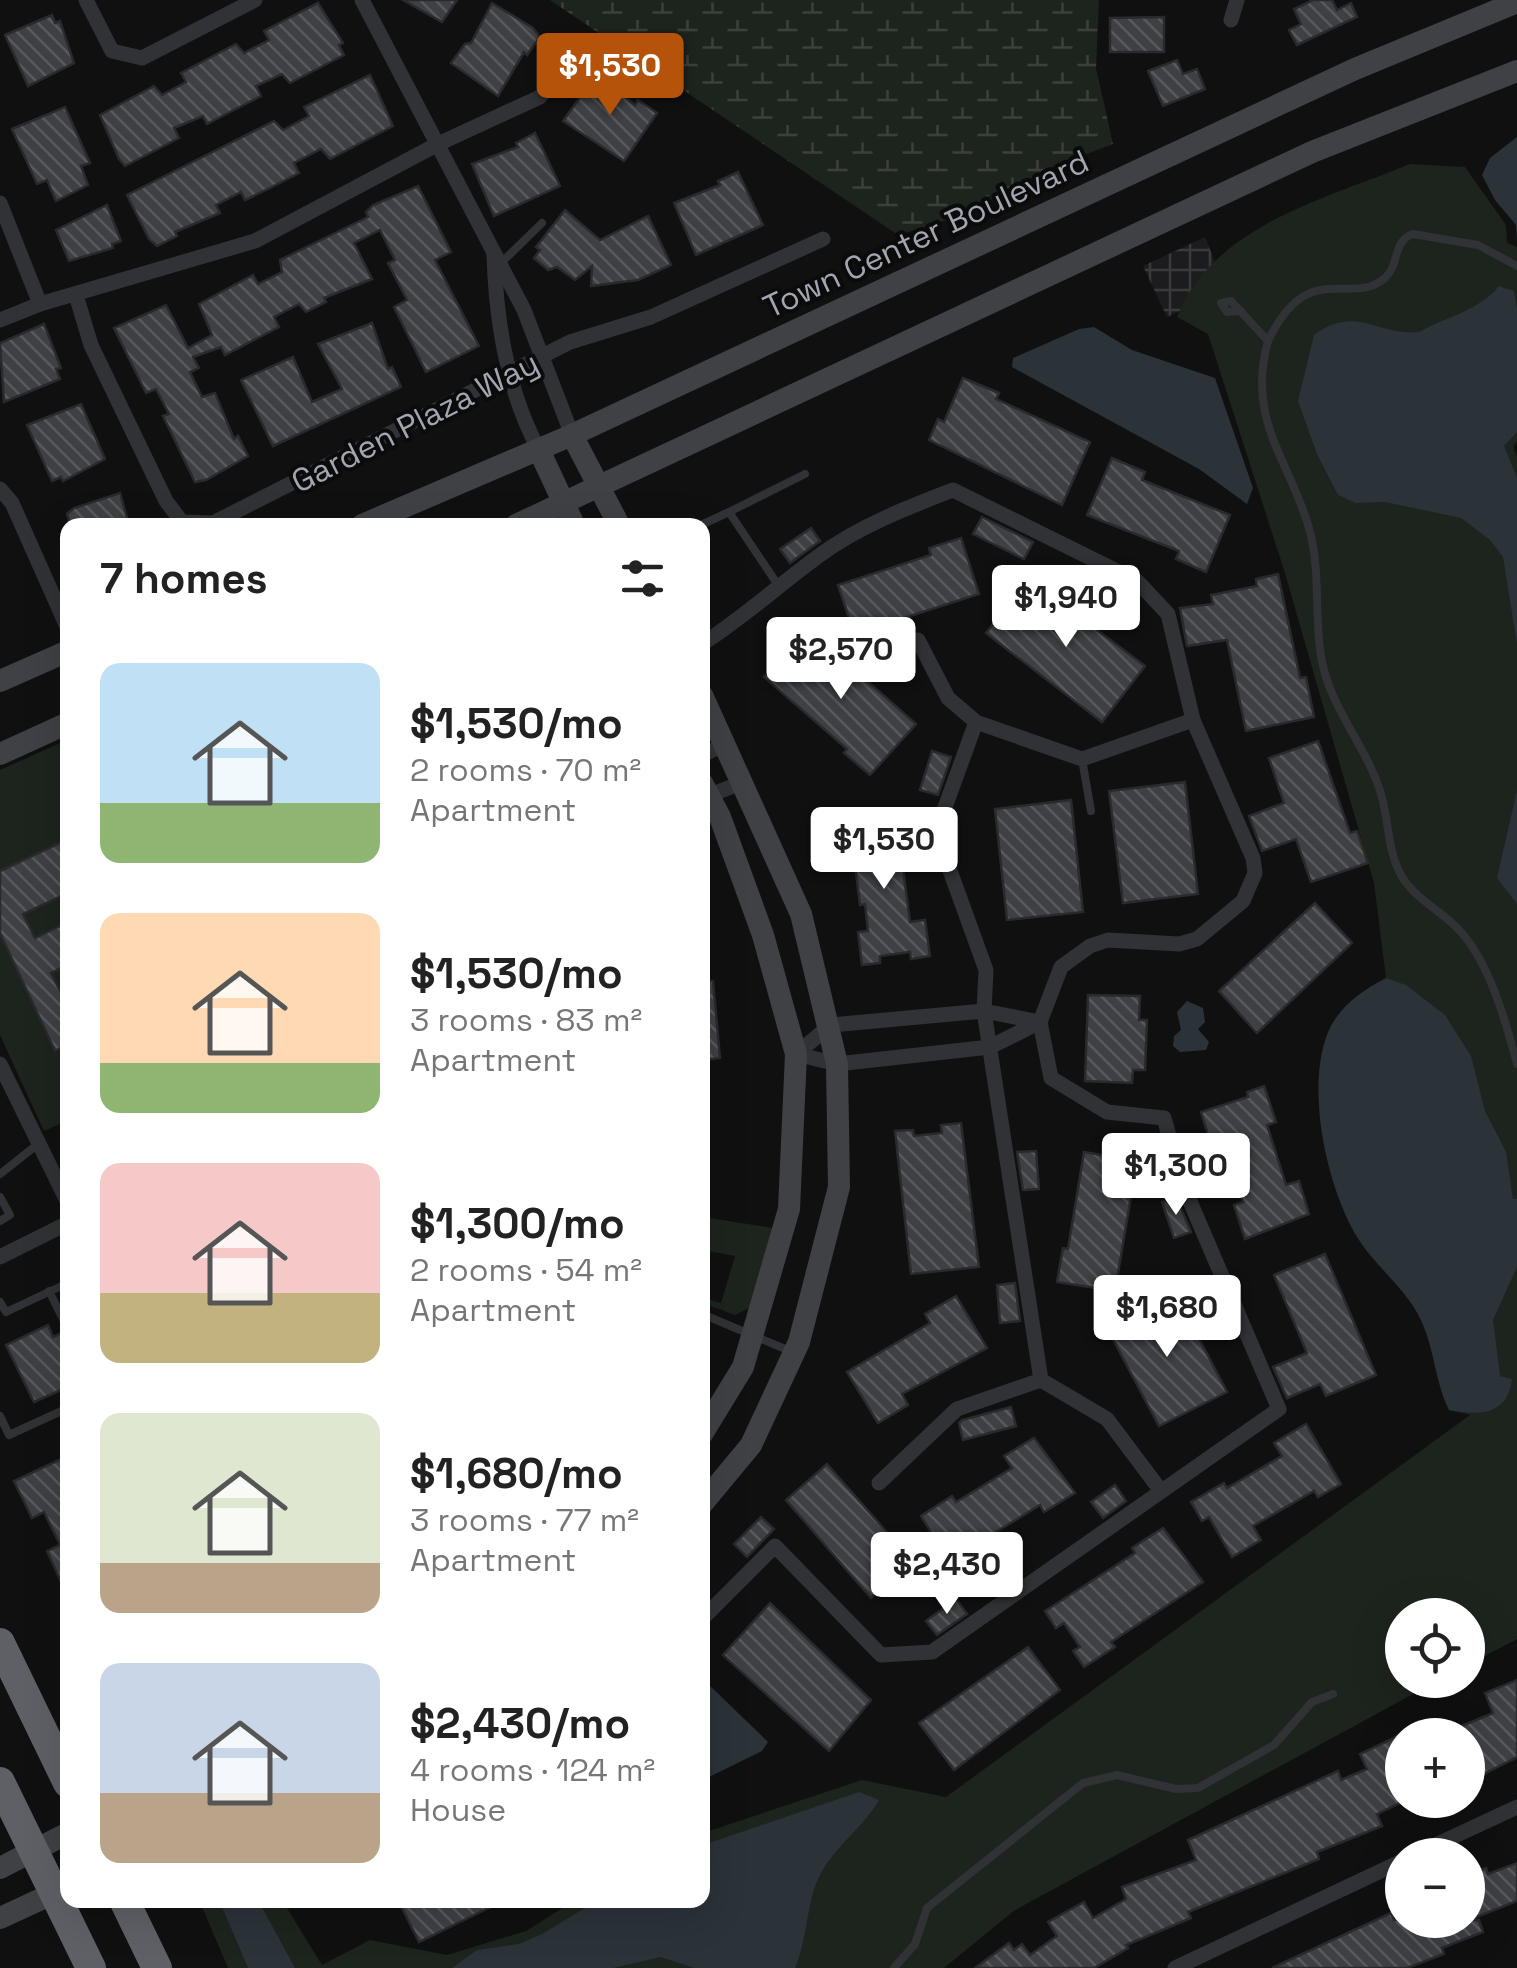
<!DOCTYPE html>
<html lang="en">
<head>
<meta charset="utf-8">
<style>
	:root { --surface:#fff; --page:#f2f2f2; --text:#222; --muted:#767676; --accent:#b45309 }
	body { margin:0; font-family:"Space Grotesk",sans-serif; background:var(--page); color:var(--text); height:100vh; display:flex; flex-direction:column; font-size:38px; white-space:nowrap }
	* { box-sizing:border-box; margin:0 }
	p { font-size:32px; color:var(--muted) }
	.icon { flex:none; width:55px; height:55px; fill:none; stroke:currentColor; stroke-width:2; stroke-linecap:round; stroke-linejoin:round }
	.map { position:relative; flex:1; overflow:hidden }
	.sheet { position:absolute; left:60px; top:518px; width:650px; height:1390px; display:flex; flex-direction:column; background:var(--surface); border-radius:20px; box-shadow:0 10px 40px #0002 }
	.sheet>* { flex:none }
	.tools { position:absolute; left:1385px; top:1598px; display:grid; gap:20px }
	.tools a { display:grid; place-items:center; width:100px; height:100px; border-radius:50%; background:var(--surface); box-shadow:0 10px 40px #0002; font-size:50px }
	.price { position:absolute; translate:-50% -85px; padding:0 22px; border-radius:10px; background:#fff; color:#222; font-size:32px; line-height:65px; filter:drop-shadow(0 2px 5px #0008) }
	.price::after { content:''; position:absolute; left:50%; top:60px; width:30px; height:22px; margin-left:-15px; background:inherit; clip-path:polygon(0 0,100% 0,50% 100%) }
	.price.on { background:var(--accent); color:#fff }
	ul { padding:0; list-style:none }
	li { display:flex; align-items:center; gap:30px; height:250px; padding:0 40px }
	li span { display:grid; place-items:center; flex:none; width:280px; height:200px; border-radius:20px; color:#555 }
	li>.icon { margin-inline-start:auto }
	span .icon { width:120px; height:120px; fill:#fffc; stroke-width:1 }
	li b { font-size:42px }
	h2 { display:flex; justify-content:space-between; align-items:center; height:120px; padding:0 40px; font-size:42px }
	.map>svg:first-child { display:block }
	.industrial { fill:url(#industrial-grid) }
	.grass { fill:#1d231d }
	.wetland { fill:url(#wetland-marsh) }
	.water { fill:#2b3238 }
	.building { fill:url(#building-back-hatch); stroke:#2a2a2d; stroke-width:2.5 }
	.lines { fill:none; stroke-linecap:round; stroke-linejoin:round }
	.lane { stroke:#313235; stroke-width:8 }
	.street { stroke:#313235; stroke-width:15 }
	.secondary { stroke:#3f4145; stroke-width:22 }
	.highway { stroke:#5e6066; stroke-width:30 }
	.labels { text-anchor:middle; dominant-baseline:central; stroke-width:8; stroke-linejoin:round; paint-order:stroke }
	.street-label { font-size:32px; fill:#a3a6b0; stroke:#0b0b0c }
</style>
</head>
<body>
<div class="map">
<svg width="1517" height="1968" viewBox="0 0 1517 1968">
	<defs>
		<pattern id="industrial-grid" width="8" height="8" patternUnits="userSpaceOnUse" patternTransform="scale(2.5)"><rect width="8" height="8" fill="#1c1c1e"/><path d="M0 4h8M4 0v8" fill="none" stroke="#3a3a3c"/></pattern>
		<pattern id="wetland-marsh" width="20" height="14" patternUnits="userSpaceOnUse" patternTransform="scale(2.5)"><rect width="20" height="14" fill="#1d231d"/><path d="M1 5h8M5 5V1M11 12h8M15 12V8" fill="none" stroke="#3b403b"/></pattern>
		<pattern id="building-back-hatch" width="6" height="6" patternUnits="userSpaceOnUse" patternTransform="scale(2.5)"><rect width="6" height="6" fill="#3f4044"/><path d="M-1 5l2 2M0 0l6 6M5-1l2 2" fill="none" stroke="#58595c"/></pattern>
	</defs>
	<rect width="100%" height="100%" fill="#101011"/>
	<path class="industrial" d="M1205 237 1226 290 1167 317 1143 266Z"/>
	<g class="grass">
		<path d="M1410 164 1465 167 1506 225 1507 243 1517 247V441L1513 447 1517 456V1639L1468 1665V1615H1402V1680H1439L1015 1910 944 1968H228L199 1900H282L322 1965 370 1940 447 1955 526 1931 575 1900H702L703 1833 862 1780 946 1797 1470 1415 1449 1410C1433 1377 1435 1341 1415 1309 1399 1283 1373 1263 1357 1236 1327 1187 1306 1091 1327 1035 1337 1008 1361 991 1386 978L1374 883 1284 570 1208 334 1177 317C1213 225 1328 198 1410 164Z"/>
		<path d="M67 740V1121L44 1131 0 1035V770Z"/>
		<path d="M703 1217 774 1228 751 1307 735 1315 703 1303 704 1298 721 1303 735 1256 703 1250Z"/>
	</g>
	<path class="wetland" d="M550 0H1099L1096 68 1113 144 1050 168 963 215 898 235Z"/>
	<g class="water">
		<path d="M1517 137V241L1516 225 1495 200 1482 175 1490 158Z"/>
		<path d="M1499 286 1514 291 1517 308V432L1504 446 1517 478V644L1503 557 1490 540 1461 518 1385 502 1356 503 1338 495 1317 454 1298 401 1314 335C1357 304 1376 336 1419 332 1446 317 1480 310 1499 286Z"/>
		<path d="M1094 327 1132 350 1215 378 1253 488 1247 504 1199 469 1012 367 1013 358 1079 329Z"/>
		<path d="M1517 790V904L1497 878Z"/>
		<path d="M1386 978 1406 985 1445 1015 1471 1056 1485 1111 1506 1152 1513 1199H1517V1267L1493 1320 1500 1376 1512 1379C1508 1415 1479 1416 1449 1410 1433 1377 1435 1341 1415 1309 1399 1283 1373 1263 1357 1237 1327 1187 1306 1091 1327 1035 1337 1008 1361 991 1386 978Z"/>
		<path d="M1187 1001 1203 1008 1205 1022 1198 1029 1209 1042 1206 1050 1180 1052 1173 1046 1174 1036 1181 1030 1177 1012Z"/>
		<path d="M703 1679 768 1742 762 1751 703 1780Z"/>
		<path d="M859 1792 879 1800C863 1828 835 1846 820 1875 806 1902 808 1939 795 1968H694L661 1957 613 1968H452L477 1950 519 1944 542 1934 598 1900H702L703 1845Z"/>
		<path d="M219 1900H258L295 1968H248Z"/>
	</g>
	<g class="building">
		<path d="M403 0H457L442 22Z"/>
		<path d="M1313 0H1332L1337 10 1351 3 1357 17 1297 45 1289 30 1301 24 1294 9Z"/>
		<path d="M318 3 343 43 339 45 344 55 290 83 282 74 256 86 261 96 228 113 207 124 203 116 174 128 179 138 125 166 119 159 100 115 154 86 162 95 186 82 181 73 236 44 244 53 269 40 264 31Z"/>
		<path d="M492 3 533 28 540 37 527 55 524 52 498 96 451 63 465 44 471 43Z"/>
		<path d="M52 15 55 23 60 21 74 63 28 86 5 35Z"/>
		<path d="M1164 17V52H1110V18Z"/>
		<path d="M1177 60 1183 74 1197 69 1205 89 1163 106 1148 71Z"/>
		<path d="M597 74 635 105 638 100 657 113 624 161 563 121Z"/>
		<path d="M370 75 393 126 330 159 321 149 294 163 299 173 266 190 245 200 241 192 216 205 220 213 175 232 177 236 157 246 149 239 127 195 274 121 283 130 309 116 304 107Z"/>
		<path d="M65 107 90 163 81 166 88 185 56 201 47 180 37 184 12 129Z"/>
		<path d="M535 133 560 186 494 216 472 164 518 147 516 143Z"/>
		<path d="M738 172 763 225 696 255 674 203 720 185 718 181Z"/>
		<path d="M418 186 451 252 435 260 479 346 426 372 394 307 407 300 388 263 395 260 380 230 354 243 372 279 324 298 326 302 306 312 299 304 274 317 279 327 225 355 221 347 193 357 199 368 190 372 202 397 215 393 234 439 238 436 248 456 206 480 195 482 163 416 169 414 156 389 146 393 114 328 166 305 188 348 212 335 199 304 253 275 258 284 282 272 280 260 368 217 366 212 373 205Z"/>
		<path d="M107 205 121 241 112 244 113 248 69 261 56 230Z"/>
		<path d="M565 210 600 240 648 216 671 265 638 280 591 286 592 266 575 280 557 267 548 270 534 258 540 250 536 247Z"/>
		<path d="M372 323 388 369 392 367 401 387 273 446 241 380 293 357 312 402 328 395 342 389 318 344Z"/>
		<path d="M44 324 61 368 56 369 60 379 4 402 0 343Z"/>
		<path d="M963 378 999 393 996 399 1090 442 1062 505 929 440 938 419 944 422Z"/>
		<path d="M81 404 105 459 63 481 61 477 52 481 27 425Z"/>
		<path d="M1112 458 1145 472 1142 480 1230 515 1206 572 1176 559 1179 551 1087 515Z"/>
		<path d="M120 493 129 525H71L67 514 74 508Z"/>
		<path d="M982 517 1033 542 1024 559 973 534Z"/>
		<path d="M811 528 820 541 790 563 780 549Z"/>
		<path d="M961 538 979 594 885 624 888 632 857 642 838 585 931 555 929 548Z"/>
		<path d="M1278 574 1300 678 1306 677 1314 717 1246 731 1227 640 1187 646 1180 608 1213 604 1211 595 1257 586 1256 579Z"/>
		<path d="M1029 579 1145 666 1102 722 986 633Z"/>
		<path d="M816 629 838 648 832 650 916 724 870 775 844 753 847 749 764 677 778 661 783 665Z"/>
		<path d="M1318 741 1350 833 1357 831 1368 863 1311 882 1296 839 1262 851 1249 816 1284 803 1269 758Z"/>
		<path d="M932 751 951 757 938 795 920 790Z"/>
		<path d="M1185 782 1198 894 1123 903 1109 791Z"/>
		<path d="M1071 800 1083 912 1007 920 995 809Z"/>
		<path d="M906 819 910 853 901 854 910 922 925 920 930 956 911 959 910 952 880 956V963L862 965 858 932 868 931 865 904 860 905 855 864 842 866 838 834 887 827 886 821Z"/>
		<path d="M68 839V893L23 914 35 938 68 922V965L51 973 68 1006V1045L55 1051 0 933V871Z"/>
		<path d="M1315 903 1352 943 1257 1033 1219 991Z"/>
		<path d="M702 981H713L720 1058 702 1060Z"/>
		<path d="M1088 995 1140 996 1139 1020H1147L1145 1070H1133L1132 1083 1085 1081Z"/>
		<path d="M1264 1086 1276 1122 1267 1125 1286 1185 1299 1181 1309 1214 1245 1239 1234 1205 1243 1202 1222 1138 1210 1141 1201 1112 1248 1097 1247 1092Z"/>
		<path d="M961 1123 979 1267 911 1274 895 1131 913 1130 914 1136 942 1133 941 1125Z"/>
		<path d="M1036 1151 1039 1189 1023 1190 1017 1152Z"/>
		<path d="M1084 1152 1137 1161 1115 1291 1057 1282 1063 1248 1068 1249Z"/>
		<path d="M1176 1197 1191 1232 1174 1238 1162 1202Z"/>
		<path d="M1325 1254 1376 1375 1326 1396 1320 1384 1287 1398 1273 1367 1307 1353 1274 1275Z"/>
		<path d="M1015 1283 1020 1321 1000 1323 997 1285Z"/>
		<path d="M1175 1293 1227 1392 1159 1426 1107 1328Z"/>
		<path d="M956 1296 987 1348 902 1394 908 1405 878 1423 847 1372 930 1323 925 1314Z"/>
		<path d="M48 1325 53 1337 62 1333 68 1336V1387L34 1402 6 1345Z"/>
		<path d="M1011 1407 1016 1426 963 1440 959 1423 962 1420Z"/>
		<path d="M1306 1424 1341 1484 1318 1497 1314 1491 1253 1526 1261 1540 1232 1557 1209 1517 1202 1521 1191 1502 1224 1483 1227 1488 1282 1456 1274 1443Z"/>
		<path d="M1034 1438 1075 1493 1044 1512 1040 1505 983 1540 992 1554 963 1572 940 1534 934 1537 921 1516 952 1496 956 1502 1012 1468 1004 1456Z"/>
		<path d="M61 1459 68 1472V1597L47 1551 60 1545 44 1512 32 1518 14 1481Z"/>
		<path d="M827 1464 913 1562 871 1598 786 1500Z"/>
		<path d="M1115 1485 1126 1501 1103 1518 1091 1502Z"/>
		<path d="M761 1517 774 1529 747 1557 734 1544Z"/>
		<path d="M1163 1528 1203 1582 1111 1642 1115 1647 1084 1667 1073 1651 1080 1647 1064 1623 1056 1628 1045 1611 1135 1553 1132 1548Z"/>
		<path d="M956 1599 967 1614 937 1635 926 1621Z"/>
		<path d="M770 1603 871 1700 829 1751 723 1655Z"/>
		<path d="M1028 1647 1060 1690 954 1770 919 1723Z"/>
		<path d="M1517 1680V1757L1468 1782V1735H1440L1493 1713 1485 1693Z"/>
		<path d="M1402 1734V1802L1377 1814 1382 1826 1317 1852 1319 1859 1188 1912 1191 1918 1126 1945 1128 1948 1094 1968H975L1009 1943 1014 1950 1022 1944 1030 1955 1057 1936 1048 1922 1084 1902 1093 1918 1126 1899 1122 1887 1196 1860 1188 1840 1338 1771 1341 1780 1367 1769 1360 1754Z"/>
		<path d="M1517 1863V1901L1469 1920H1479L1483 1932 1442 1948 1444 1954 1407 1968H1272L1391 1913 1394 1920H1468V1876L1486 1868 1488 1874Z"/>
		<path d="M398 1900H505L419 1942Z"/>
	</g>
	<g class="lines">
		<g class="lane">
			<path d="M500 264 542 223"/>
			<path d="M1241 311 1227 312 1221 303 1231 301 1268 341C1246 420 1289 459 1309 528 1321 570 1314 614 1321 656 1329 708 1367 746 1381 794 1389 821 1387 849 1401 875 1415 900 1443 911 1461 932 1490 965 1506 1022 1517 1064"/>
			<path d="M1268 341C1309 256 1350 308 1385 278 1400 265 1392 241 1413 234L1478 245 1517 266"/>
			<path d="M701 525 729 512"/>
			<path d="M780 588 729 512 805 474"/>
			<path d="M1082 759 1091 811"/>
			<path d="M0 1174 38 1144"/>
			<path d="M0 1197 10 1215 0 1221"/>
			<path d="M49 1291 68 1329"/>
			<path d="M0 1302 6 1312 68 1283"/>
			<path d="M702 1314 790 1351"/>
			<path d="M0 1416 9 1435 68 1408"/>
			<path d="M894 1968 915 1944 927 1908 1083 1783 1117 1775 1176 1789 1198 1788 1274 1745 1312 1702 1333 1694"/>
		</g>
		<g class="street">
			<path d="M86 0 112 51 142 58 255 0"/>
			<path d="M362 0 524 310 572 435"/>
			<path d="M1231 20 1237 0"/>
			<path d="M0 203 40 304"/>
			<path d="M494 255C496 321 507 391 539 450"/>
			<path d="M76 295 91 345 166 501 182 522 213 523 570 342 651 317 823 239"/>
			<path d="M0 320 40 304 255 241 438 144 540 97 576 45"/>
			<path d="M0 489 12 503 68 629"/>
			<path d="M918 640 948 698 976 722 1082 759 1193 720"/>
			<path d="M702 644C744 617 780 584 820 555 859 526 909 507 953 490L1137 581 1168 614 1193 720 1253 858 1255 873 1243 901 1197 939 1179 944 1108 940 1090 946 1061 967 1040 1022 1051 1078 1107 1112 1164 1118 1183 1185 1279 1409 932 1652 881 1655 775 1546 702 1619"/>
			<path d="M976 722 936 832 986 970 984 1011 1041 1380"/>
			<path d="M702 755 726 744"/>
			<path d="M702 798 744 782"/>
			<path d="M796 1054 831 1025 984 1011 1040 1022"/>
			<path d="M796 1054 837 1064 990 1047 1040 1022"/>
			<path d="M0 1064 68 1203"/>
			<path d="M0 1257 68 1223"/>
			<path d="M879 1483 957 1409 1041 1380 1107 1419 1161 1491"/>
			<path d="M1414 1855 1517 1807"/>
			<path d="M1175 1968 1402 1861"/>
		</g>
		<g class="secondary">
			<path d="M572 435 619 525"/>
			<path d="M539 450 574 525"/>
			<path d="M362 525 572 435 1355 69 1517 2"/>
			<path d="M516 525 1312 152 1517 71"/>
			<path d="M0 681 68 651"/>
			<path d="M702 695 801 914 837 1064 839 1187 799 1342 751 1445 702 1504"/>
			<path d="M0 754 68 723"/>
			<path d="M702 783 720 817 763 935 796 1054 789 1209 743 1367 702 1434"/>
			<path d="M0 1868 68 1833"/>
			<path d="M0 1918 65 1888"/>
		</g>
		<g class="highway">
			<path d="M0 1643 68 1783"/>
			<path d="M0 1782 91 1968"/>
			<path d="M124 1900 157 1968"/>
		</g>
	</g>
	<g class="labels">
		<g class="street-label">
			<text transform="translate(926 234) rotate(-25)">Town Center Boulevard</text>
			<text transform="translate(415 422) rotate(-27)">Garden Plaza Way</text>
		</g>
	</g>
</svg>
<div class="tools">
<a><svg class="icon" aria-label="locate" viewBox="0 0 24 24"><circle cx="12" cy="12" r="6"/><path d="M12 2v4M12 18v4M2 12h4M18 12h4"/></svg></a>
<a>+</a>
<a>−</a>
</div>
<b class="price on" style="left:610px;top:118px">$1,530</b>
<b class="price" style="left:1066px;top:650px">$1,940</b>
<b class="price" style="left:841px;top:702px">$2,570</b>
<b class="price" style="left:884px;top:892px">$1,530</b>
<b class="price" style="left:1176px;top:1218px">$1,300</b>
<b class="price" style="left:1167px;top:1360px">$1,680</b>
<b class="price" style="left:947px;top:1617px">$2,430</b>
<section class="sheet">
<h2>7 homes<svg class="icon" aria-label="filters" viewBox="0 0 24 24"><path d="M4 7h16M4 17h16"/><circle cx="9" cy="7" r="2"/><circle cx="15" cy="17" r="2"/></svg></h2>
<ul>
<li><span style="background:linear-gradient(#bfe0f5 70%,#8fb573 0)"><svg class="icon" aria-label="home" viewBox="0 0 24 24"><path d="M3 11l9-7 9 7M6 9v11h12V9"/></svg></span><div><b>$1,530/mo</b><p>2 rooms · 70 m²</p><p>Apartment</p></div></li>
<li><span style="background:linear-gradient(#ffd9b3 75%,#8fb573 0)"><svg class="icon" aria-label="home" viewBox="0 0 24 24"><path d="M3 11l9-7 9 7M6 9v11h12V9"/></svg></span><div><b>$1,530/mo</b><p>3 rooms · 83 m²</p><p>Apartment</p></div></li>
<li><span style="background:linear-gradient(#f6c9c9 65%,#c2b280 0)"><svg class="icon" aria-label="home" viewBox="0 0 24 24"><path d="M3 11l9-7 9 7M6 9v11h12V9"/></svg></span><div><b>$1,300/mo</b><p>2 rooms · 54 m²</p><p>Apartment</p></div></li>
<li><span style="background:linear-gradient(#dfe7d0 75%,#b9a48a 0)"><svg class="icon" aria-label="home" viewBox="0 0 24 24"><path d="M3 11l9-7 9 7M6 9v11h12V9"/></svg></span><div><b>$1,680/mo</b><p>3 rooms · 77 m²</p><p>Apartment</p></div></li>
<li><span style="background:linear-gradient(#c9d6e8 65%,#b9a48a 0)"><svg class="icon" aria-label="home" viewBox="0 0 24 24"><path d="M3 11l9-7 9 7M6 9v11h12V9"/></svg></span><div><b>$2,430/mo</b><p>4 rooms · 124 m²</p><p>House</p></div></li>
</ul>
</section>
</div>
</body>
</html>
